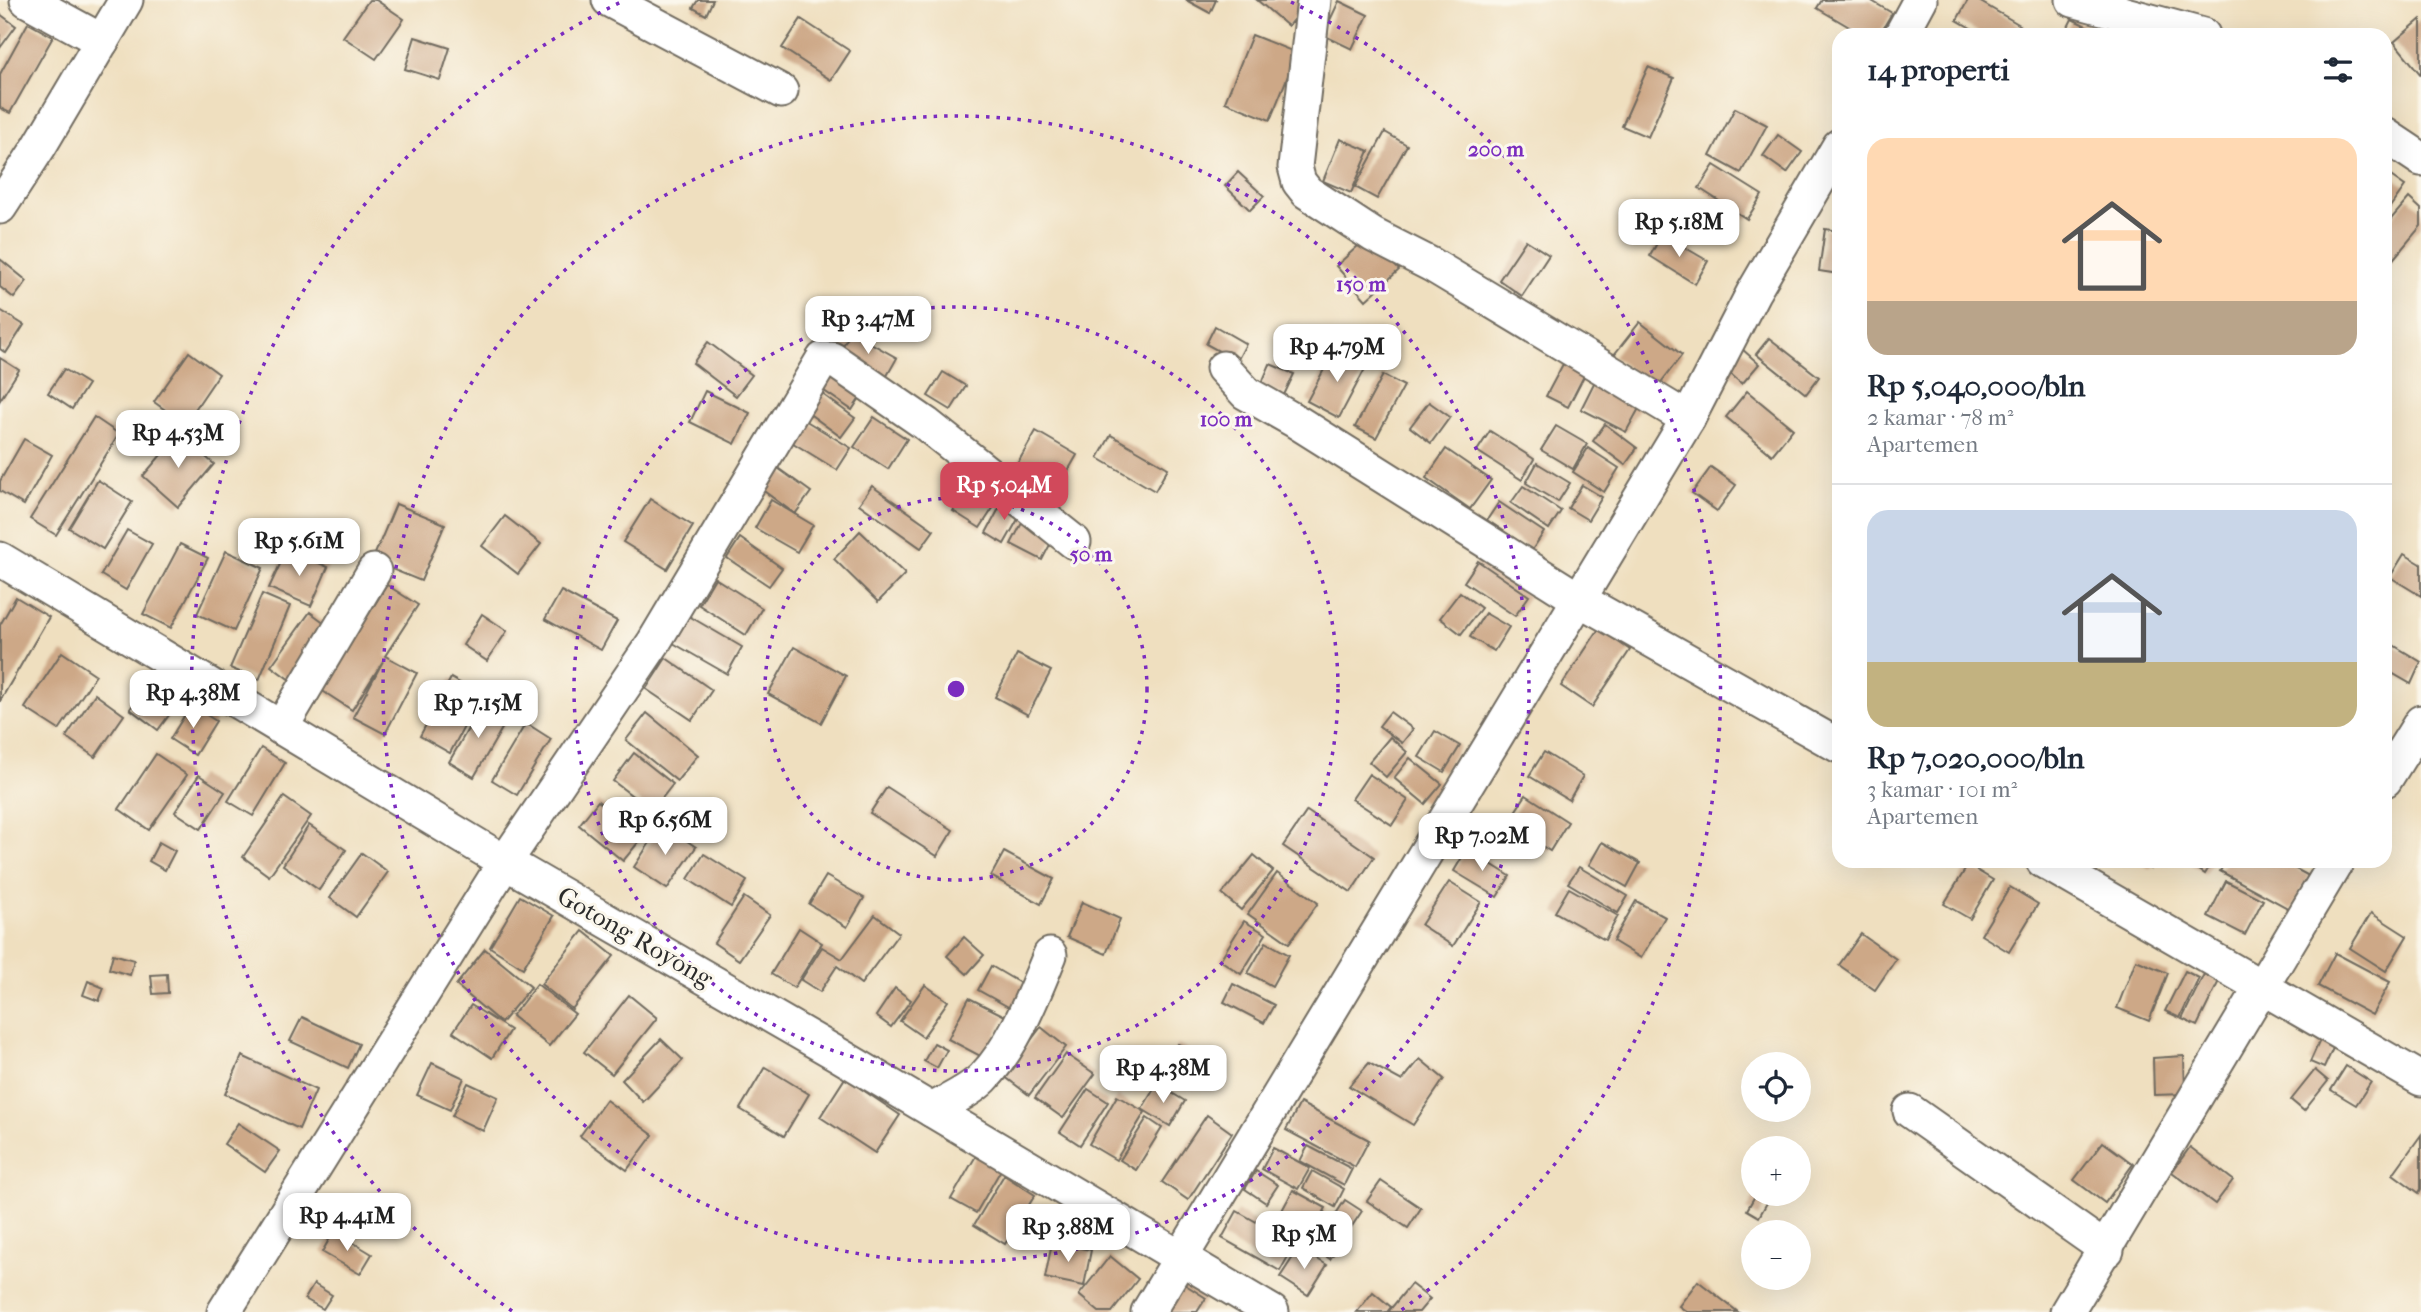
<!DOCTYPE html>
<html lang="id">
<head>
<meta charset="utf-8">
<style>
	:root { --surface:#fff; --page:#f2f2f3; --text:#1f2937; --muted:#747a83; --line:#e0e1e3; --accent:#d1495b }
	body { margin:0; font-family:"IM FELL French Canon",serif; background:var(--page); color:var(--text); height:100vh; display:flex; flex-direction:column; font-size:26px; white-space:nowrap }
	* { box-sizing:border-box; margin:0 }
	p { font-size:23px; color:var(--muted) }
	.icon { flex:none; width:38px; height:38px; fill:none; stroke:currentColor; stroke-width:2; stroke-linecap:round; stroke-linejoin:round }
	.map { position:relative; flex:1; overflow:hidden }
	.drawer { position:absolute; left:1832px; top:28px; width:560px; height:840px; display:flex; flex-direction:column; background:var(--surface); border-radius:21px; box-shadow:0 7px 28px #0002 }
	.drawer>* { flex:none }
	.tools { position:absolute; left:1741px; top:1052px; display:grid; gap:14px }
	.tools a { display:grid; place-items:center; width:70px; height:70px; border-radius:50%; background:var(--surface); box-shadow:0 7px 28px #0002; font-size:35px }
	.price { position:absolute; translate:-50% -60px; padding:0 16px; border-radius:14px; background:#fff; color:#222; font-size:23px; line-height:46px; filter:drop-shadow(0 2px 4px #0008) }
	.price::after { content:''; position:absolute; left:50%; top:42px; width:21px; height:16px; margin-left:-10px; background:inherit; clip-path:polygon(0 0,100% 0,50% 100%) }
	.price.on { background:var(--accent); color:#fff }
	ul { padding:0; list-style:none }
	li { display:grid; align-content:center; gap:14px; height:371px; padding:0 35px }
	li+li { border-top:2px solid var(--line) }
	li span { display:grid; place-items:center; height:217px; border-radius:21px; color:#555 }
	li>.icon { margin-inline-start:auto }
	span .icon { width:126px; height:126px; fill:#fffc; stroke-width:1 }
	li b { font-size:30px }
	h2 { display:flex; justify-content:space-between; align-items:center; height:84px; padding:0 35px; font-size:30px }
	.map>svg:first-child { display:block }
	.building { fill:#cda887 }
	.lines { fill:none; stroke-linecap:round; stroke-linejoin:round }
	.minor-casing { stroke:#706a5f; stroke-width:37 }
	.minor { stroke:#fff; stroke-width:33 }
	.ring { fill:none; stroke:#7b2cbf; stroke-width:3.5; stroke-dasharray:3.5 7 }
	.labels { text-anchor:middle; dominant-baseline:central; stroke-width:6; stroke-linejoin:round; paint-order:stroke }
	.street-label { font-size:26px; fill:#2b2b2b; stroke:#fbf7ec }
	.centre { fill:#7b2cbf; stroke:#fbf7ec; stroke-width:3.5 }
	.ring-label { font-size:21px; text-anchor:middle; font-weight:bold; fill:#7b2cbf; stroke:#fbf7ec; stroke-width:6; stroke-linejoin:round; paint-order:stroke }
</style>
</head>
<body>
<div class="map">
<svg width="2421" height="1312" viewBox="0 0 2421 1312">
	<rect width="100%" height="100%" fill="#fbf7ec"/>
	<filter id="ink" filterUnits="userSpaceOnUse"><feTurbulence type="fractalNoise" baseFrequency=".0143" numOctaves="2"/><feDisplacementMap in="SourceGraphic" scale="14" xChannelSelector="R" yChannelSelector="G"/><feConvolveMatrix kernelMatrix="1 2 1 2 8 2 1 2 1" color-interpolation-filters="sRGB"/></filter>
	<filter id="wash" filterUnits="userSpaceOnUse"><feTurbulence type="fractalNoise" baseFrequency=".00686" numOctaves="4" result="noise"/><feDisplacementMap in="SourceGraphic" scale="28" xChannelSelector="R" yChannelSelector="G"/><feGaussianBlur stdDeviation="1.57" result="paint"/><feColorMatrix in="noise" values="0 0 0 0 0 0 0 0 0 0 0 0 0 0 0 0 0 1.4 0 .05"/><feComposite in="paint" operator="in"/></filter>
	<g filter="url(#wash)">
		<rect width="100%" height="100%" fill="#efdfbf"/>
		<g id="blocks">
			<g class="building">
				<path d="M369 0H376L404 19 376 59 343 37Z"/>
				<path d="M698 0H713L706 15 693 8Z"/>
				<path d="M1186 0H1216L1210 13Z"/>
				<path d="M1257 0H1304L1307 3 1288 26Z"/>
				<path d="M1822 0H1870L1892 13 1879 35H1863L1817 8Z"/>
				<path d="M1968 0H1977L2020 25 2014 35H1983L1957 20Z"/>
				<path d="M1339 1 1368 15 1352 49 1323 35Z"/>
				<path d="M0 14 16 26 0 48Z"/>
				<path d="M801 19 850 51 831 80 782 48Z"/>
				<path d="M2072 19 2099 32 2098 35H2064Z"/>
				<path d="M2421 19V75L2394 42Z"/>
				<path d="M28 23 53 37 10 113 0 108V74Z"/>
				<path d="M1252 35 1297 53 1270 120 1225 102Z"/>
				<path d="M415 37 450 48 440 80 405 69Z"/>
				<path d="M1648 67 1674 78 1648 137 1622 126Z"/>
				<path d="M1735 108 1767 125 1741 173 1710 156Z"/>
				<path d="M1385 132 1407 145 1377 199 1355 187Z"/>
				<path d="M1778 135 1802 152 1787 173 1763 156Z"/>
				<path d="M1340 139 1369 151 1351 193 1323 181Z"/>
				<path d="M1714 165 1762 195 1747 219 1699 188Z"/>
				<path d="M1238 172 1264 196 1250 210 1225 186Z"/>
				<path d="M2385 172 2405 186 2385 214Z"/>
				<path d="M2409 198 2421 209V226L2390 263 2385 259V226Z"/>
				<path d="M1825 229 1839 231V274L1819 271Z"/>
				<path d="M1662 234 1708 261 1695 284 1650 256Z"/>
				<path d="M1369 236 1399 270 1366 300 1336 266Z"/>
				<path d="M1526 240 1549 255 1522 296 1499 280Z"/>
				<path d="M0 259 27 281 14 298 0 287Z"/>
				<path d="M0 310 24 325 6 353 0 349Z"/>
				<path d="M1640 322 1682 355 1655 390 1613 356Z"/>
				<path d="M1215 326 1246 344 1237 361 1206 344Z"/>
				<path d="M851 332 897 358 884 381 838 354Z"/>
				<path d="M1769 338 1819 377 1806 394 1756 354Z"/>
				<path d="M708 342 752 375 736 396 693 363Z"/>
				<path d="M1335 349 1366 367 1339 418 1307 401Z"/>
				<path d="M1742 349 1759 364 1742 384 1725 369Z"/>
				<path d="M189 352 219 374 185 424 154 402Z"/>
				<path d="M0 358 19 370 0 400Z"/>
				<path d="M828 362 867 387 852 410 814 384Z"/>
				<path d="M1270 364 1294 374 1284 395 1261 385Z"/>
				<path d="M1563 364 1585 374 1568 407 1546 396Z"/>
				<path d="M64 369 88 384 72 409 48 393Z"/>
				<path d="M943 372 966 386 951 410 928 396Z"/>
				<path d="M1383 375 1404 386 1376 438 1355 427Z"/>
				<path d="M1596 379 1642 403 1626 432 1581 409Z"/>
				<path d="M810 385 855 418 841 437 796 404Z"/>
				<path d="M705 391 750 413 735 444 690 422Z"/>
				<path d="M1747 391 1793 429 1772 455 1726 417Z"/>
				<path d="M1429 402 1450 417 1431 443 1410 427Z"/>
				<path d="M798 416 851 448 837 470 785 438Z"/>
				<path d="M94 417 119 434 56 535 30 519Z"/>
				<path d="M874 417 907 439 888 469 854 447Z"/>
				<path d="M1605 424 1637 448 1625 465 1593 441Z"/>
				<path d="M1556 426 1587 444 1573 469 1541 450Z"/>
				<path d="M1036 431 1077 455 1053 497 1012 473Z"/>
				<path d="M1490 431 1534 459 1522 480 1477 451Z"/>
				<path d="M179 434 214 464 178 507 143 476Z"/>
				<path d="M1111 435 1168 468 1155 491 1098 458Z"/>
				<path d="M24 439 52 455 24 505 0 491V481Z"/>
				<path d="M1588 448 1619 468 1604 492 1573 472Z"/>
				<path d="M1446 449 1491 480 1470 509 1426 478Z"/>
				<path d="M768 461 811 492 795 514 753 483Z"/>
				<path d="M1537 463 1570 483 1558 502 1526 483Z"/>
				<path d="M1711 467 1736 485 1717 511 1692 493Z"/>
				<path d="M977 476 1003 493 980 528 953 511Z"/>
				<path d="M98 480 132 502 103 549 69 528Z"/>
				<path d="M1582 485 1602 497 1588 520 1568 508Z"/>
				<path d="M872 486 934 530 921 548 859 504Z"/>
				<path d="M1523 486 1561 511 1549 529 1511 503Z"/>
				<path d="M650 499 693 526 667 569 623 542Z"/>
				<path d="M771 500 813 525 797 552 755 528Z"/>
				<path d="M1003 501 1022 512 1004 544 986 533Z"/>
				<path d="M1499 502 1544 532 1532 550 1487 520Z"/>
				<path d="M396 504 445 524 421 581 372 561Z"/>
				<path d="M505 516 541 544 518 574 482 546Z"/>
				<path d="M1025 517 1056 533 1042 560 1011 544Z"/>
				<path d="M127 530 152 544 126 590 101 575Z"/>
				<path d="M860 531 905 574 878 602 834 559Z"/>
				<path d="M740 538 782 568 769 586 727 558Z"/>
				<path d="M180 544 208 558 171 628 143 614Z"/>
				<path d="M287 549 328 567 311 606 269 588Z"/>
				<path d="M226 551 263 568 234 631 197 614Z"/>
				<path d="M2404 554 2421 564V596L2390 577Z"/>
				<path d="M1478 561 1529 596 1515 616 1464 582Z"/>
				<path d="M715 578 762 608 746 635 699 605Z"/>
				<path d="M387 585 418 605 385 656 417 673 385 734 353 717 383 661 352 710 321 690Z"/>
				<path d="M561 591 617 621 601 650 545 619Z"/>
				<path d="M1460 592 1481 608 1461 634 1440 618Z"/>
				<path d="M262 594 290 606 259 680 230 668Z"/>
				<path d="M16 597 49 617 0 701V625Z"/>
				<path d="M310 612 333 629 294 683 271 666Z"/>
				<path d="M682 612 742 647 727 674 666 639Z"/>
				<path d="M1485 613 1509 627 1494 651 1470 637Z"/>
				<path d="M482 614 507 631 487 661 463 645Z"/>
				<path d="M1599 629 1630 650 1592 707 1561 686Z"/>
				<path d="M2385 640 2421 662 2411 684 2385 669Z"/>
				<path d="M794 647 846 676 821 723 768 694Z"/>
				<path d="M62 652 96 675 59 730 25 708Z"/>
				<path d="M1017 654 1051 671 1028 715 995 697Z"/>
				<path d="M666 658 712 690 692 720 646 689Z"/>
				<path d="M155 675 183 696 158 730 130 709Z"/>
				<path d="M451 678 481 695 450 753 420 736Z"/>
				<path d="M95 694 124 715 95 757 66 737Z"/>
				<path d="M483 703 508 718 474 777 449 762Z"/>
				<path d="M191 705 216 721 195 755 170 739Z"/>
				<path d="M1390 712 1413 729 1402 743 1379 726Z"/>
				<path d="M647 713 698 755 677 781 626 740Z"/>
				<path d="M526 723 551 739 517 795 492 780Z"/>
				<path d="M1435 731 1460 746 1444 772 1419 757Z"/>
				<path d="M1390 737 1407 752 1386 777 1369 762Z"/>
				<path d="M261 748 285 763 253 816 228 801Z"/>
				<path d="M1544 752 1583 776 1569 800 1529 776Z"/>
				<path d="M634 753 673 784 652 811 613 781Z"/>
				<path d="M156 754 187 775 149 830 119 809Z"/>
				<path d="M1410 758 1442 784 1425 804 1394 778Z"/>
				<path d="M1369 774 1408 800 1392 825 1352 799Z"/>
				<path d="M199 775 225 792 201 829 175 812Z"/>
				<path d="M887 787 953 830 937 856 870 813Z"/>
				<path d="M1526 795 1568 822 1550 851 1507 824Z"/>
				<path d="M284 797 311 816 269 876 243 857Z"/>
				<path d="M598 801 642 838 623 861 579 825Z"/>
				<path d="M1307 811 1374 857 1351 892 1283 846Z"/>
				<path d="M662 824 696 847 667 889 634 867Z"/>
				<path d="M309 825 346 850 319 890 283 865Z"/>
				<path d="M159 842 175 851 165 870 149 861Z"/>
				<path d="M1602 842 1640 863 1627 887 1589 865Z"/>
				<path d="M1467 849 1510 876 1497 897 1454 871Z"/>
				<path d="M1004 852 1054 879 1041 904 991 876Z"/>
				<path d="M362 853 388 872 356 917 330 898Z"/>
				<path d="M704 854 747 881 731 907 688 879Z"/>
				<path d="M1254 855 1273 871 1241 910 1222 894Z"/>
				<path d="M2138 861H2156L2150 869Z"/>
				<path d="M2186 861H2213L2205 874Z"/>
				<path d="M2226 861H2281L2309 876 2291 910 2220 871Z"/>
				<path d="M1968 865 1993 880 1970 919 1944 904Z"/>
				<path d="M1579 867 1628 896 1618 913 1568 883Z"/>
				<path d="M1277 873 1318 903 1289 943 1248 914Z"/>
				<path d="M826 876 864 898 847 927 809 904Z"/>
				<path d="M2226 881 2263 900 2245 935 2208 916Z"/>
				<path d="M1449 882 1481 902 1453 946 1421 925Z"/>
				<path d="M2010 887 2038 904 2009 952 1981 935Z"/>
				<path d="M1569 888 1618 916 1605 940 1555 912Z"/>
				<path d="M520 896 554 916 523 968 490 947Z"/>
				<path d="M744 897 770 915 739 960 714 943Z"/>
				<path d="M1636 901 1665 917 1641 958 1613 941Z"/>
				<path d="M1082 902 1120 919 1106 954 1067 937Z"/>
				<path d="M2371 913 2407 936 2386 971 2350 948Z"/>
				<path d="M875 915 899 933 861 984 837 966 820 992 801 980 822 947 842 959Z"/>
				<path d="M1244 921 1266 934 1241 974 1220 960Z"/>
				<path d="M799 928 822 943 794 988 771 974Z"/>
				<path d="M583 931 614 956 572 1009 541 984Z"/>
				<path d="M1861 934 1896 959 1875 990 1839 965Z"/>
				<path d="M964 937 984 955 967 974 947 956Z"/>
				<path d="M1266 942 1289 955 1272 986 1248 973Z"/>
				<path d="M485 949 531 987 501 1023 456 985Z"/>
				<path d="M2335 953 2390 982 2372 1015 2318 986Z"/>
				<path d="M113 954 134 960 130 975 109 969Z"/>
				<path d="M2136 960 2168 973 2149 1021 2117 1008Z"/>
				<path d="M991 966 1025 986 1012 1009 978 990Z"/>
				<path d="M2185 971 2199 978 2180 1018 2165 1011Z"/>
				<path d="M167 974 168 993 153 994 151 975Z"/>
				<path d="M2204 974 2219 981 2197 1026 2182 1019Z"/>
				<path d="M88 981 104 988 99 1001 83 995Z"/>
				<path d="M537 984 575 1014 549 1046 512 1016Z"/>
				<path d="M1233 984 1274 1005 1264 1023 1224 1002Z"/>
				<path d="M925 985 948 1001 923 1037 900 1021Z"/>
				<path d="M895 988 911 1000 891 1027 876 1016Z"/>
				<path d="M629 995 657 1018 612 1074 584 1052Z"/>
				<path d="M969 998 1005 1016 984 1058 948 1039Z"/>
				<path d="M471 1005 510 1030 492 1058 453 1032Z"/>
				<path d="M302 1017 359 1044 348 1068 290 1041Z"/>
				<path d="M1041 1027 1066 1047 1029 1095 1004 1076Z"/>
				<path d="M661 1039 683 1060 643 1102 622 1080Z"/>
				<path d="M2320 1040 2334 1046 2324 1068 2310 1062Z"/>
				<path d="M934 1043 947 1050 937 1068 924 1061Z"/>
				<path d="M1178 1044 1209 1061 1194 1088 1164 1071Z"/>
				<path d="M1066 1054 1095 1074 1063 1118 1035 1098Z"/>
				<path d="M242 1056 316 1090 299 1129 225 1094Z"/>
				<path d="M2184 1056 2185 1094 2154 1095 2153 1058Z"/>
				<path d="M1420 1059 1444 1079 1413 1125 1349 1086 1369 1063 1402 1081Z"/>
				<path d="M432 1063 464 1078 450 1110 417 1095Z"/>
				<path d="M2346 1066 2371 1082 2356 1105 2331 1090Z"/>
				<path d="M765 1067 809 1094 784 1136 740 1109Z"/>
				<path d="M2315 1070 2328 1081 2304 1111 2291 1100Z"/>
				<path d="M845 1078 900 1115 875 1153 820 1117Z"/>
				<path d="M468 1083 498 1097 483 1131 452 1116Z"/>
				<path d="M1157 1084 1185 1101 1170 1126 1142 1109Z"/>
				<path d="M1088 1089 1108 1102 1080 1145 1060 1132Z"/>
				<path d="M1117 1096 1145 1112 1116 1160 1089 1144Z"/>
				<path d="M606 1100 653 1135 627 1170 580 1136Z"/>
				<path d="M1300 1103 1369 1140 1355 1167 1286 1130Z"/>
				<path d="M1207 1115 1232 1133 1188 1200 1162 1182Z"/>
				<path d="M1147 1118 1162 1128 1136 1170 1120 1160Z"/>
				<path d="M238 1123 280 1151 265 1172 224 1144Z"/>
				<path d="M2421 1135V1189L2419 1193 2393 1174Z"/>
				<path d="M2103 1142 2133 1164 2105 1203 2074 1180Z"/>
				<path d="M1308 1146 1352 1169 1344 1185 1300 1161Z"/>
				<path d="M2190 1147 2233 1180 2215 1204 2172 1172Z"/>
				<path d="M1273 1148 1310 1168 1298 1189 1262 1169Z"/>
				<path d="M977 1154 1002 1168 976 1213 951 1199Z"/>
				<path d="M1256 1171 1278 1185 1266 1203 1245 1189Z"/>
				<path d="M1312 1171 1344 1189 1335 1207 1303 1188Z"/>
				<path d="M1004 1175 1035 1195 1005 1244 974 1225Z"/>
				<path d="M1381 1181 1421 1208 1408 1228 1367 1201Z"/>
				<path d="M1293 1190 1326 1208 1306 1245 1273 1227Z"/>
				<path d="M1756 1194H1772L1759 1217 1747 1210Z"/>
				<path d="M1345 1200 1362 1211 1330 1259 1314 1248Z"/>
				<path d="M1237 1211 1295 1244 1280 1271 1222 1238Z"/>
				<path d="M334 1231 372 1254 360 1274 322 1252Z"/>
				<path d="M1052 1243 1091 1250 1084 1286 1045 1278Z"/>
				<path d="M1299 1248 1327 1265 1308 1295 1280 1277Z"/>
				<path d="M1110 1256 1138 1279 1112 1312H1099L1079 1295Z"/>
				<path d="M1698 1281 1738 1312H1687L1679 1306Z"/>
				<path d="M1181 1282 1206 1298 1197 1312H1162Z"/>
				<path d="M314 1284 332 1295 323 1309 305 1299Z"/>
				<path d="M1411 1284 1430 1299 1419 1312H1388Z"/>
				<path d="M1373 1292 1391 1307 1387 1312H1357Z"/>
			</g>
		</g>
	</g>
	<g filter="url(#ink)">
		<use href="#blocks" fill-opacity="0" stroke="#706a5f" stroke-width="2"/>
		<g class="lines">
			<defs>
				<g id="minor">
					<path d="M27 0 102 41"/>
					<path d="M609 0 781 91"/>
					<path d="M1314 0 1295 167 1299 182 1307 192 1373 235 1432 265 1688 419"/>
					<path d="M2073 0 2203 35"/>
					<path d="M1901 35 1920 0"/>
					<path d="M2385 135 2421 159"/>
					<path d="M0 207 39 147 126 0"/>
					<path d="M1223 368 1246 393 1297 422 1580 600 1839 746"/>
					<path d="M0 559 505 862 839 1055 1272 1312"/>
					<path d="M281 728 374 571"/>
					<path d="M2385 780 2421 722"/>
					<path d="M2043 861 2421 1079"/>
					<path d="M932 1110C949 1100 969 1092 983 1078 1015 1045 1033 996 1050 955"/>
					<path d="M1910 1111 2107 1250"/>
					<path d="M224 1312 505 862 654 642 823 359H832L926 424 1074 542"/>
					<path d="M1148 1312 1688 419 1753 293 1839 146"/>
					<path d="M2067 1312 2337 861"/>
				</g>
			</defs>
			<use href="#minor" class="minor-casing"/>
			<use href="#minor" class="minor"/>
		</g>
	</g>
	<g class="ring">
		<circle cx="956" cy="689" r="191"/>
		<circle cx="956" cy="689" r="382"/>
		<circle cx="956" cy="689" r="573"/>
		<path d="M512 1311A764 764 0 0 1 621 2M1291 2A764 764 0 0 1 1400 1311"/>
	</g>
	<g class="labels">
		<g class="street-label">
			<text transform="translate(635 937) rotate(30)">Gotong Royong</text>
		</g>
	</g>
	<circle cx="956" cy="689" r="10" class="centre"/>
	<g class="ring-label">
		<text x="1496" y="156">200 m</text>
		<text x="1361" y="291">150 m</text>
		<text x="1226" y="426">100 m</text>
		<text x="1091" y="561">50 m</text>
	</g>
</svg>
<div class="tools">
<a><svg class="icon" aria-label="locate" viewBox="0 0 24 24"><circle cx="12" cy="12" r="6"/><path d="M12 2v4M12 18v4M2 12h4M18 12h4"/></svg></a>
<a>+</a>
<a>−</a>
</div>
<b class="price" style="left:1679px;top:259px">Rp 5.18M</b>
<b class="price" style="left:868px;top:356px">Rp 3.47M</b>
<b class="price" style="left:1337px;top:384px">Rp 4.79M</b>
<b class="price" style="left:178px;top:470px">Rp 4.53M</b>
<b class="price on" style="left:1004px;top:522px">Rp 5.04M</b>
<b class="price" style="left:299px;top:578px">Rp 5.61M</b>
<b class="price" style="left:193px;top:730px">Rp 4.38M</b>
<b class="price" style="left:478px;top:740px">Rp 7.15M</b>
<b class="price" style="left:665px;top:857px">Rp 6.56M</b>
<b class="price" style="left:1482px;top:873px">Rp 7.02M</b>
<b class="price" style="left:1163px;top:1105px">Rp 4.38M</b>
<b class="price" style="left:347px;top:1253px">Rp 4.41M</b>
<b class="price" style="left:1068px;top:1264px">Rp 3.88M</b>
<b class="price" style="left:1304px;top:1271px">Rp 5M</b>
<section class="drawer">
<h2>14 properti<svg class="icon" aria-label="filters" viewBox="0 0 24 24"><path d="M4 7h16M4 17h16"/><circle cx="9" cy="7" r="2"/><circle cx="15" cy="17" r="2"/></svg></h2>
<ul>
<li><span style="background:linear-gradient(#ffd9b3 75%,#b9a48a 0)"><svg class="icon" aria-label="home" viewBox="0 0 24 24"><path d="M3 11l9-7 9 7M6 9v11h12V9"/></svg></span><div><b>Rp 5,040,000/bln</b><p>2 kamar · 78 m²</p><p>Apartemen</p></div></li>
<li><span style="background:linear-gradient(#c9d6e8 70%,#c2b280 0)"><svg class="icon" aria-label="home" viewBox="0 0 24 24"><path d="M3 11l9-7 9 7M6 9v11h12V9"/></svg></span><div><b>Rp 7,020,000/bln</b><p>3 kamar · 101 m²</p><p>Apartemen</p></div></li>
</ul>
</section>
</div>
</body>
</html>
